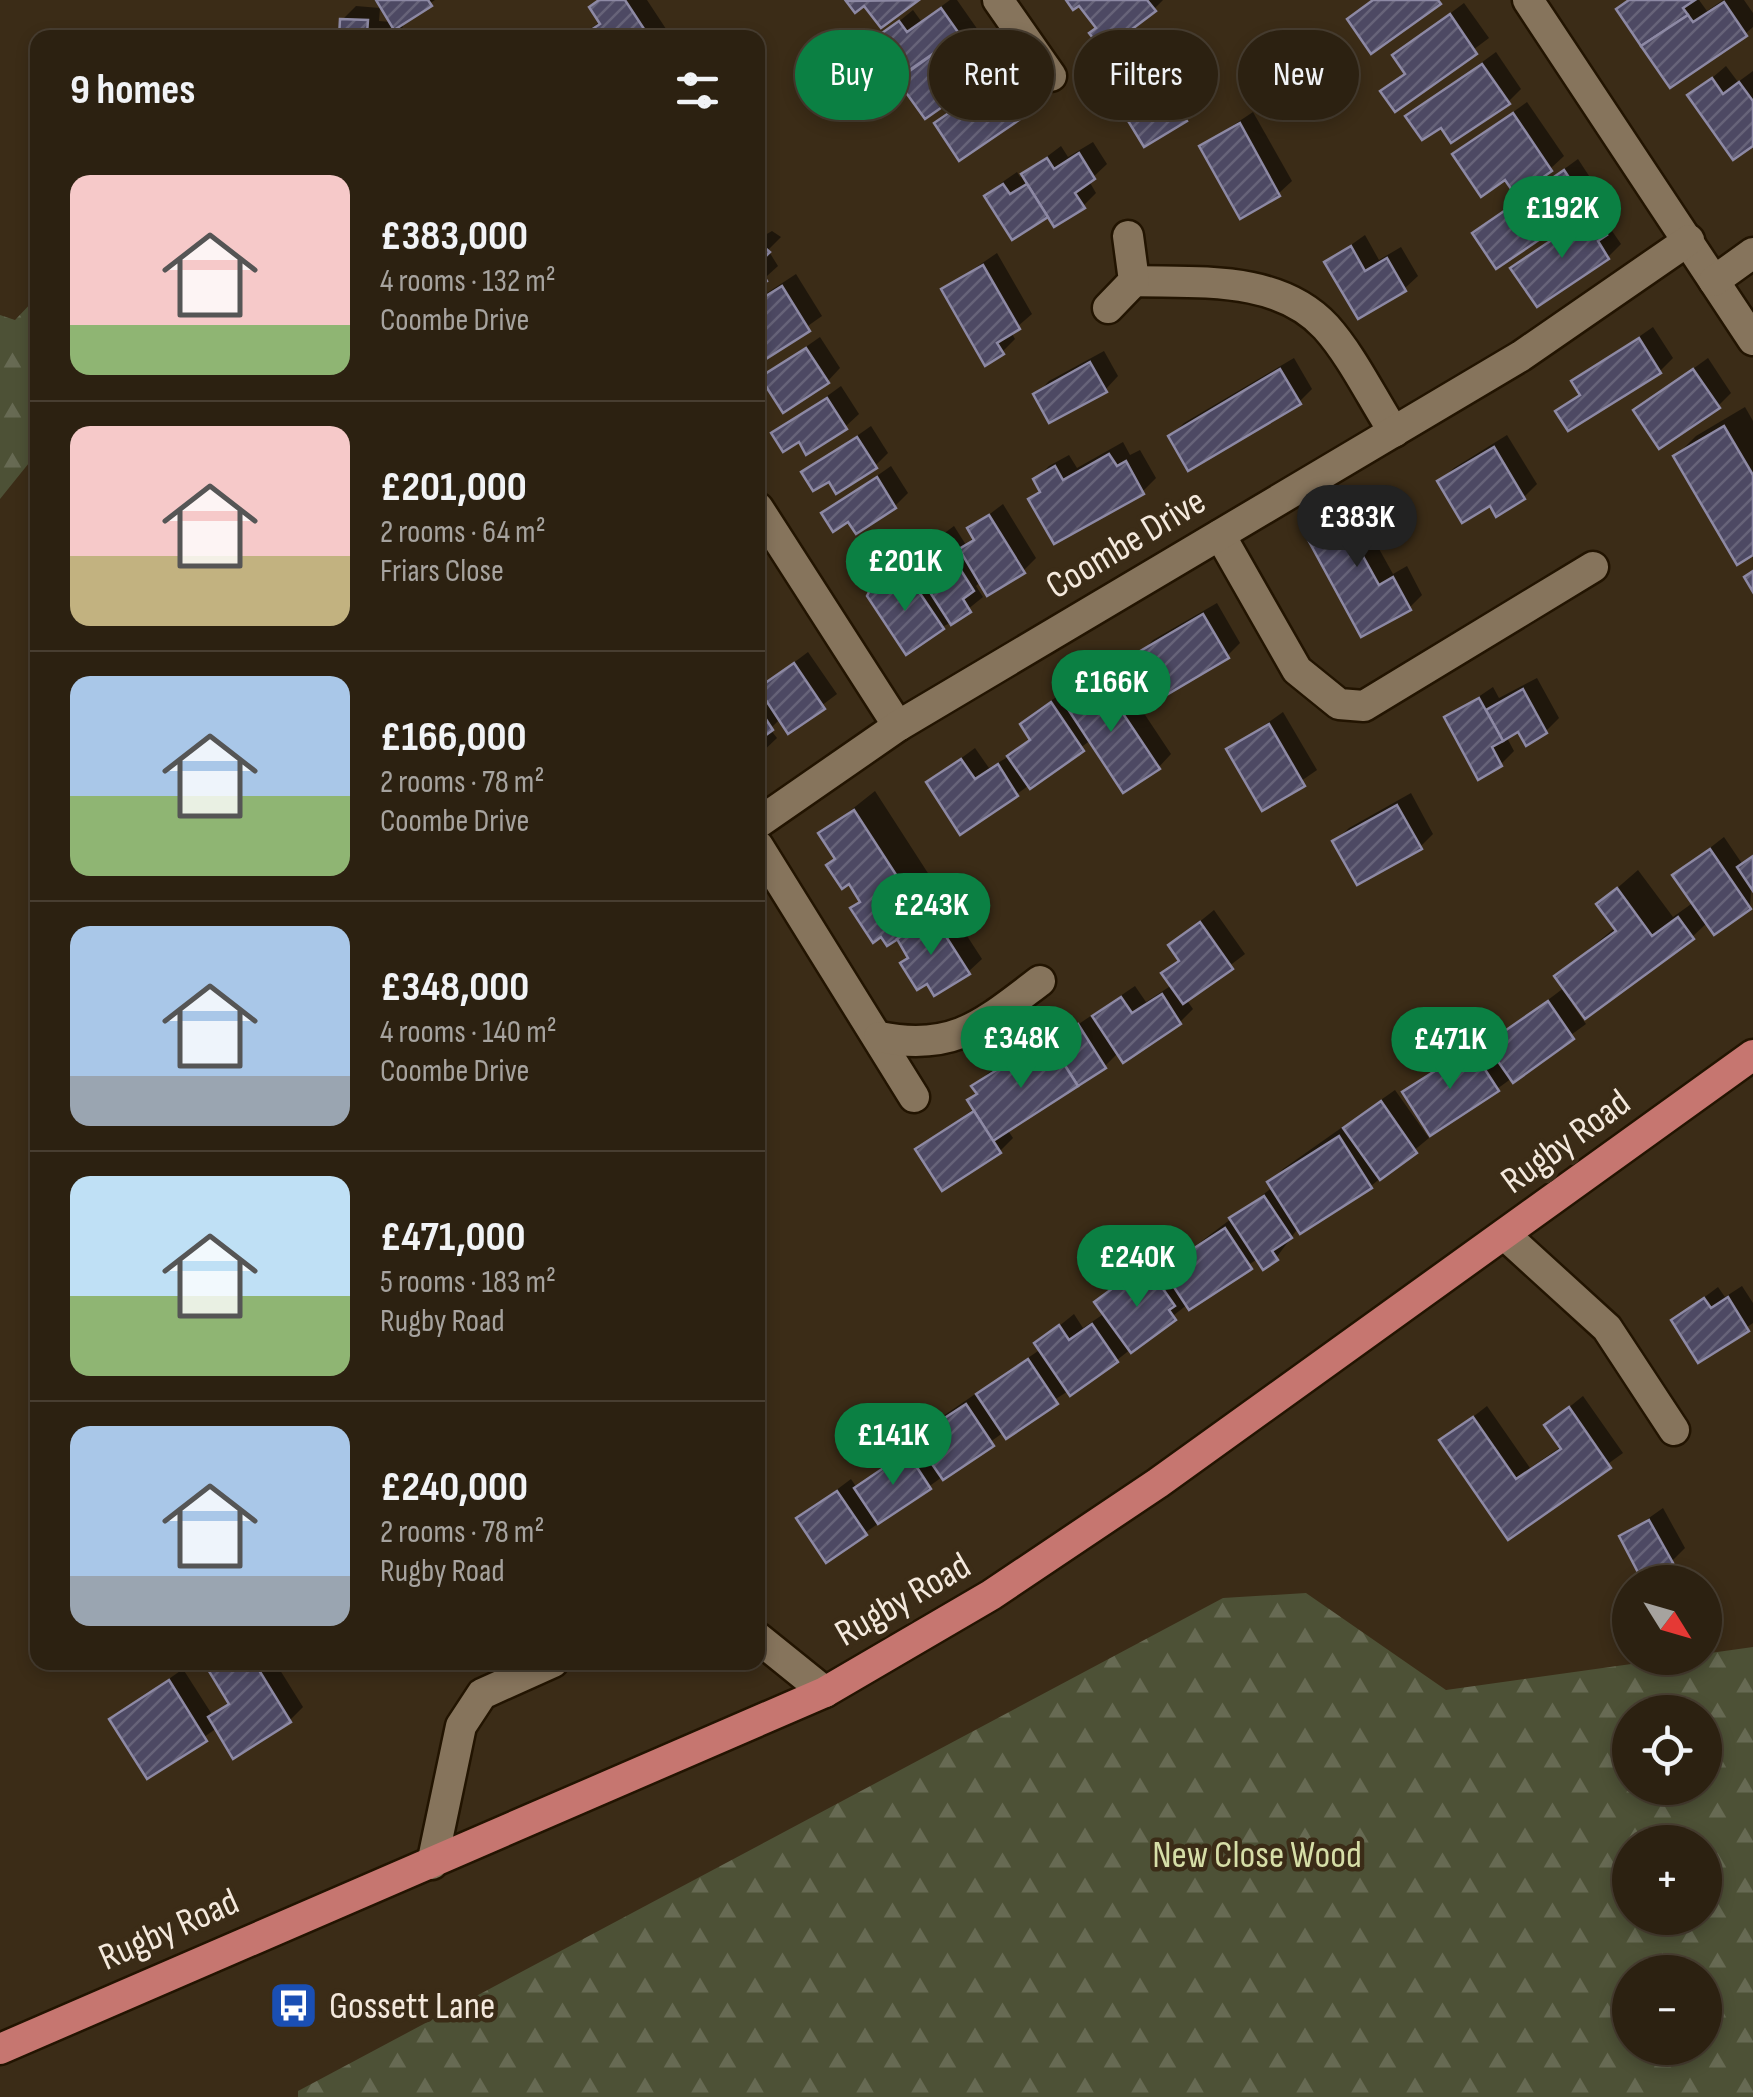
<!DOCTYPE html>
<html lang="en">
<head>
<meta charset="utf-8">
<style>
	:root { --surface:#2c2111; --page:#34291a; --text:#f1f3f6; --muted:#a6a39f; --line:#483e31; --accent:#0b8043 }
	body { margin:0; font-family:"Sofia Sans Condensed",sans-serif; background:var(--page); color:var(--text); height:100vh; display:flex; flex-direction:column; font-size:38px; white-space:nowrap }
	* { box-sizing:border-box; margin:0 }
	p { font-size:32px; color:var(--muted) }
	.icon { flex:none; width:55px; height:55px; fill:none; stroke:currentColor; stroke-width:2; stroke-linecap:round; stroke-linejoin:round }
	.map { position:relative; flex:1; overflow:hidden }
	.side { position:absolute; left:30px; top:30px; width:735px; height:1640px; display:flex; flex-direction:column; background:var(--surface); border-radius:20px; box-shadow:0 5px 15px #0003,0 0 0 2px var(--line) }
	.side>* { flex:none }
	.top-card { position:absolute; left:795px; top:30px; width:808px; height:90px; display:flex; gap:20px }
	.needle { width:65px; rotate:127deg }
	.tools { position:absolute; left:1612px; top:1565px; display:grid; gap:20px }
	.tools a { display:grid; place-items:center; width:110px; height:110px; border-radius:50%; background:var(--surface); box-shadow:0 5px 15px #0003,0 0 0 2px var(--line); font-size:50px }
	.price { position:absolute; translate:-50% -85px; padding:0 22px; border-radius:35px; background:var(--accent); color:#fff; font-size:32px; line-height:65px; filter:drop-shadow(0 2px 5px #0008) }
	.price::after { content:''; position:absolute; left:50%; top:60px; width:30px; height:22px; margin-left:-15px; background:inherit; clip-path:polygon(0 0,100% 0,50% 100%) }
	.price.on { background:#222; color:#fff }
	ul { padding:0; list-style:none }
	li { display:flex; align-items:center; gap:30px; height:250px; padding:0 40px }
	li+li { border-top:2px solid var(--line) }
	li span { display:grid; place-items:center; flex:none; width:280px; height:200px; border-radius:20px; color:#555 }
	li>.icon { margin-inline-start:auto }
	span .icon { width:120px; height:120px; fill:#fffc; stroke-width:1 }
	li b { font-size:42px }
	h2 { display:flex; justify-content:space-between; align-items:center; height:120px; padding:0 40px; font-size:42px }
	.pill { padding:0 35px; border-radius:45px; background:var(--surface); box-shadow:0 5px 15px #0003,0 0 0 2px var(--line); font-size:35px; line-height:90px }
	.pill.on { background:var(--accent); color:#fff }
	.map>svg:first-child { display:block }
	.forest { fill:url(#forest-firs); fill-rule:evenodd }
	.shadow { fill:#0007 }
	.building { fill:url(#building-hatch); stroke:#8d89a4; stroke-width:2.5 }
	.lines { fill:none; stroke-linecap:round; stroke-linejoin:round }
	.minor-casing { stroke:#221401; stroke-width:35 }
	.major-casing { stroke:#221401; stroke-width:35 }
	.minor { stroke:#86745c; stroke-width:30 }
	.major { stroke:#c67670; stroke-width:30 }
	.labels { text-anchor:middle; dominant-baseline:central; stroke-width:9; stroke-linejoin:round; paint-order:stroke }
	.street-label { font-size:38px; fill:#f4e9dd; stroke:#3b2c17 }
	.park-label { font-size:38px; fill:#d6dea7; stroke:#3b2c17 }
	.poi-label { font-size:38px; fill:#f4e9dd; stroke:#3b2c17; text-anchor:start }
</style>
</head>
<body>
<div class="map">
<svg width="1753" height="2097" viewBox="0 0 1753 2097">
	<defs>
		<pattern id="forest-firs" width="22" height="20" patternUnits="userSpaceOnUse" patternTransform="scale(2.5)"><rect width="22" height="20" fill="#4d5136"/><path d="M5 1l3.5 6h-7zM16 11l3.5 6h-7z" fill="#676a53"/></pattern>
		<pattern id="building-hatch" width="6" height="6" patternUnits="userSpaceOnUse" patternTransform="scale(2.5)"><rect width="6" height="6" fill="#4d4963"/><path d="M-1 1l2-2M0 6l6-6M5 7l2-2" fill="none" stroke="#676379"/></pattern>
	</defs>
	<rect width="100%" height="100%" fill="#3b2c17"/>
	<g class="forest">
		<path d="M37 297V453L0 499V315L15 320Z"/>
		<path d="M1306 1593 1446 1690 1753 1647V2097H298V2091L1223 1598ZM1630 1712H1705V1788H1630ZM1630 1842H1705V1918H1630ZM1630 1972H1705V2048H1630Z"/>
	</g>
	<g class="shadow">
		<path d="M378 0H435L403 21 402 35 415 38H341L342 20 356 6 380 8 379 21 392 22Z"/>
		<path d="M600 0H647L672 38H578L601 21Z"/>
		<path d="M950 0H957L999 60 986 73 901 80 910 70 890 41H875L913 10 921 21Z"/>
		<path d="M1069 0H1163L1154 9 1099 27 1080 2Z"/>
		<path d="M1628 0H1699L1707 11 1723 0H1744L1753 13V27L1745 34 1619 9Z"/>
		<path d="M1464 3 1489 38 1395 108 1384 91 1406 72 1395 55Z"/>
		<path d="M1165 50 1199 105 1185 119 1111 88Z"/>
		<path d="M1496 52 1521 89 1508 102 1441 125 1408 116Z"/>
		<path d="M1726 66 1738 82 1753 71V143L1691 96Z"/>
		<path d="M1008 71 1031 105 1018 118 937 123Z"/>
		<path d="M1527 102 1564 156 1550 169 1455 154Z"/>
		<path d="M1253 112 1292 181 1278 194 1202 146Z"/>
		<path d="M1093 142 1107 164 1089 181 1096 193 1083 206 1049 213 987 196 1001 183 1017 172 1020 177 1061 146 1068 157Z"/>
		<path d="M1578 159 1593 182 1586 189 1591 197 1578 210 1475 234Z"/>
		<path d="M1606 201 1618 220 1610 228 1621 244 1608 257 1513 268Z"/>
		<path d="M772 231 781 237 768 250 778 266 758 284V239Z"/>
		<path d="M1365 235 1379 260 1401 247 1418 276 1404 289 1327 262Z"/>
		<path d="M997 253 1032 314 1011 332 1015 339 1002 352 944 289Z"/>
		<path d="M796 274 822 316 758 361V299Z"/>
		<path d="M1653 327 1673 358 1660 371 1569 428 1559 411 1581 392 1574 382Z"/>
		<path d="M820 337 840 368 827 382 763 377Z"/>
		<path d="M1104 351 1118 376 1105 390 1036 395 1049 381Z"/>
		<path d="M1294 358 1312 389 1299 402 1171 436 1184 423Z"/>
		<path d="M1708 358 1731 393 1718 406 1636 410Z"/>
		<path d="M841 386 859 414 845 427 800 439 775 434Z"/>
		<path d="M1745 407 1753 421V552L1676 456 1696 436Z"/>
		<path d="M871 426 888 453 875 466 829 479 804 473Z"/>
		<path d="M1507 435 1537 484 1524 497 1490 503 1440 481 1454 468Z"/>
		<path d="M1123 442 1130 455 1140 450 1156 478 1142 492 1031 499 1041 489 1036 479 1049 466 1069 455 1077 468Z"/>
		<path d="M891 466 908 493 895 506 849 518 824 513Z"/>
		<path d="M1381 490 1396 519 1373 538 1393 574 1407 566 1422 595 1409 608 1309 536 1322 523Z"/>
		<path d="M1003 504 1036 558 1023 571 981 581 976 586 983 597 952 622 942 627 877 582 890 569 905 578 918 569 911 558 954 526 966 545 975 536 970 529Z"/>
		<path d="M1217 603 1240 643 1227 656 1140 654 1153 640Z"/>
		<path d="M808 652 837 694 789 730 781 718 770 729 777 738 758 756V676L764 685Z"/>
		<path d="M1112 665 1171 754 1158 768 1091 740 1017 794 929 782 975 748 989 768 1013 754 1032 737 1023 724 1036 711 1065 691 1069 696Z"/>
		<path d="M1537 678 1559 718 1546 731 1519 729 1506 736 1514 751 1501 764 1447 718 1493 687 1499 698Z"/>
		<path d="M1283 712 1317 770 1262 808 1229 750Z"/>
		<path d="M875 791 944 898 930 913 947 905 982 959 968 972 927 981 898 936 853 908 862 900 822 833Z"/>
		<path d="M1411 793 1433 834 1420 847 1335 841 1349 828Z"/>
		<path d="M1724 837 1743 865 1753 855 1750 907 1715 932 1708 922 1692 937 1572 1004 1586 1024 1497 1089 1405 1093 1485 1037 1490 1044 1565 987 1557 976 1616 927 1599 904 1638 870 1673 917 1694 902 1675 875Z"/>
		<path d="M1214 910 1245 954 1186 999 1193 1009 1180 1022 1119 1052 1105 1066 1007 1129 1013 1138 1000 1151 918 1149 975 1108 970 1100 979 1092 975 1087 988 1073 1022 1052 1027 1059 1135 986 1146 1002 1172 985 1165 974 1180 959 1171 945Z"/>
		<path d="M1395 1090 1429 1138 1371 1186 1301 1230 1299 1227 1276 1258H1259L1188 1304 1117 1360 1004 1432 865 1533 799 1518 851 1479 857 1488 920 1441 917 1438 930 1425 1041 1349 1037 1344 1074 1314 1083 1328 1105 1313 1097 1303 1111 1290 1154 1258 1162 1270 1169 1266 1273 1187 1270 1182 1283 1169Z"/>
		<path d="M1742 1286 1753 1303V1323L1699 1360 1674 1320 1718 1287 1725 1297Z"/>
		<path d="M1583 1396 1623 1453 1508 1536 1442 1441 1487 1406 1530 1468 1562 1446 1547 1425Z"/>
		<path d="M1663 1508 1685 1548 1672 1561 1622 1537Z"/>
		<path d="M209 1662H275L303 1707 290 1720 217 1728 148 1776 112 1719 183 1669 213 1716 230 1701Z"/>
	</g>
	<g class="building">
		<path d="M376 0H428L432 6 394 30Z"/>
		<path d="M599 0H625L650 38H579L600 24 589 7Z"/>
		<path d="M919 0 881 28 864 6 855 13 846 1Z"/>
		<path d="M1066 0H1147L1156 11 1103 51 1089 33 1096 28 1079 6 1073 10Z"/>
		<path d="M1373 0H1438L1441 4 1371 54 1347 19Z"/>
		<path d="M1629 0H1695L1683 8 1688 15 1641 46 1616 9Z"/>
		<path d="M1724 2 1747 36 1670 88 1641 46 1688 15 1693 22Z"/>
		<path d="M941 8 960 35 908 71 889 44 879 51 872 40 899 21 907 32Z"/>
		<path d="M1450 14 1477 54 1395 112 1380 91 1405 74 1392 55Z"/>
		<path d="M340 19 368 20 367 34 391 38H339Z"/>
		<path d="M960 35 988 75 925 119 897 80Z"/>
		<path d="M1151 62 1187 121 1144 147 1108 88Z"/>
		<path d="M1482 64 1510 104 1451 143 1441 128 1422 140 1405 116Z"/>
		<path d="M1712 78 1723 94 1739 82 1753 101V146L1733 160 1687 95Z"/>
		<path d="M994 82 1019 120 959 161 934 123Z"/>
		<path d="M1513 113 1552 171 1516 196 1505 180 1481 197 1452 154Z"/>
		<path d="M1240 123 1280 196 1240 219 1199 146Z"/>
		<path d="M1079 153 1095 179 1075 193 1085 208 1054 227 1021 174 1047 158 1054 169Z"/>
		<path d="M1564 170 1582 197 1573 203 1580 212 1496 269 1472 233Z"/>
		<path d="M1003 184 1010 194 1027 184 1048 217 1012 240 984 196Z"/>
		<path d="M1592 213 1607 235 1598 241 1609 259 1537 307 1510 268Z"/>
		<path d="M758 242 770 252 758 264Z"/>
		<path d="M1351 246 1365 271 1387 258 1406 291 1358 319 1324 262Z"/>
		<path d="M983 265 1020 329 997 343 1004 354 985 366 941 289Z"/>
		<path d="M758 266 767 281 758 287Z"/>
		<path d="M782 286 810 331 758 364V301Z"/>
		<path d="M1639 338 1661 373 1568 431 1555 411 1580 395 1571 381Z"/>
		<path d="M806 348 829 383 783 413 760 377Z"/>
		<path d="M1090 362 1107 392 1049 423 1033 394Z"/>
		<path d="M1280 369 1301 404 1188 471 1168 436Z"/>
		<path d="M1693 369 1720 408 1659 449 1633 410Z"/>
		<path d="M827 398 847 429 806 455 799 442 783 452 771 433Z"/>
		<path d="M1724 426 1753 475V555L1737 565 1673 456Z"/>
		<path d="M857 437 877 468 836 494 829 482 813 491 801 472Z"/>
		<path d="M1494 447 1525 499 1496 517 1490 506 1462 523 1437 481Z"/>
		<path d="M1109 454 1117 466 1126 461 1144 494 1054 544 1028 499 1040 492 1033 479 1055 466 1063 480Z"/>
		<path d="M877 477 896 508 856 534 848 522 833 532 821 513Z"/>
		<path d="M1367 502 1385 535 1359 549 1379 585 1393 577 1411 610 1361 637 1306 536Z"/>
		<path d="M989 515 1025 573 987 596 959 549 974 540 967 528Z"/>
		<path d="M940 537 974 591 963 599 971 612 951 625 908 558Z"/>
		<path d="M1753 571V592L1744 577Z"/>
		<path d="M909 577 944 629 906 655 867 596 875 580 890 590Z"/>
		<path d="M1203 614 1229 658 1163 697 1137 653Z"/>
		<path d="M794 663 825 709 788 734 758 688Z"/>
		<path d="M1098 676 1160 769 1123 793 1062 700Z"/>
		<path d="M1523 689 1547 733 1526 746 1518 732 1503 741 1486 710Z"/>
		<path d="M1479 698 1503 741 1492 747 1502 766 1478 780 1444 717Z"/>
		<path d="M1051 702 1084 751 1030 789 1007 756 1030 740 1020 724Z"/>
		<path d="M758 707 773 730 758 741Z"/>
		<path d="M1269 724 1305 786 1262 811 1226 749Z"/>
		<path d="M961 759 975 779 998 764 1018 796 960 835 926 782Z"/>
		<path d="M1397 805 1422 849 1357 885 1332 841Z"/>
		<path d="M854 810 926 921 887 946 881 937 873 943 850 908 860 902 849 884 842 889 826 865 835 859 818 833Z"/>
		<path d="M1710 849 1751 909 1714 935 1672 875Z"/>
		<path d="M1753 856V891L1737 867Z"/>
		<path d="M1617 888 1652 936 1678 917 1694 939 1585 1019 1554 976 1616 931 1596 904Z"/>
		<path d="M933 916 970 974 934 996 927 984 917 990 900 963 908 958 897 939Z"/>
		<path d="M1200 922 1233 969 1183 1004 1161 973 1179 961 1168 945Z"/>
		<path d="M1162 994 1181 1024 1123 1063 1092 1016 1121 997 1132 1013Z"/>
		<path d="M1548 1001 1574 1039 1513 1083 1486 1044Z"/>
		<path d="M1078 1024 1106 1068 1078 1086 1050 1042Z"/>
		<path d="M1050 1042 1078 1086 993 1141 967 1100 977 1094 971 1086 1008 1063 1012 1070Z"/>
		<path d="M1471 1048 1499 1091 1430 1136 1402 1092Z"/>
		<path d="M1381 1101 1417 1153 1380 1180 1343 1128Z"/>
		<path d="M974 1111 1001 1153 942 1191 915 1149Z"/>
		<path d="M1339 1136 1372 1188 1300 1234 1267 1182Z"/>
		<path d="M1264 1196 1292 1238 1272 1251 1278 1260 1263 1270 1229 1218Z"/>
		<path d="M1225 1228 1252 1269 1189 1310 1162 1269Z"/>
		<path d="M1139 1269 1147 1281 1154 1276 1175 1306 1169 1310 1176 1320 1131 1353 1094 1302Z"/>
		<path d="M1728 1297 1749 1331 1698 1363 1671 1320 1704 1298 1711 1308Z"/>
		<path d="M1092 1324 1118 1362 1070 1396 1034 1343 1059 1325 1069 1340Z"/>
		<path d="M1028 1359 1058 1404 1006 1439 976 1394Z"/>
		<path d="M966 1404 994 1446 943 1480 914 1438Z"/>
		<path d="M1569 1407 1611 1468 1508 1540 1439 1440 1473 1417 1516 1479 1561 1449 1544 1425Z"/>
		<path d="M907 1452 931 1489 878 1524 854 1488Z"/>
		<path d="M837 1491 867 1535 826 1563 796 1518Z"/>
		<path d="M1649 1520 1673 1563 1642 1580 1619 1536Z"/>
		<path d="M254 1662 291 1722 233 1759 208 1717 229 1704 204 1663Z"/>
		<path d="M169 1680 207 1741 147 1779 109 1719Z"/>
	</g>
	<g class="lines">
		<defs>
			<g id="minor">
				<path d="M998 0 1051 76"/>
				<path d="M1528 0 1753 340"/>
				<path d="M1134 281C1198 283 1278 275 1326 327 1352 356 1372 398 1394 432"/>
				<path d="M1714 281 1753 253"/>
				<path d="M1108 308 1134 281 1128 236"/>
				<path d="M758 508 898 726"/>
				<path d="M1220 535 1297 670 1339 704 1364 706 1593 567"/>
				<path d="M758 823 898 726 1521 356 1689 240"/>
				<path d="M758 846 914 1097"/>
				<path d="M879 1037C954 1052 983 1024 1040 981"/>
				<path d="M1506 1236 1607 1328 1674 1430"/>
				<path d="M758 1638 825 1692"/>
				<path d="M432 1864 461 1726 482 1694 553 1662"/>
			</g>
			<path id="major" d="M0 2049 825 1692 991 1595 1158 1483 1753 1055"/>
		</defs>
		<use href="#minor" class="minor-casing"/>
		<use href="#major" class="major-casing"/>
		<use href="#minor" class="minor"/>
		<use href="#major" class="major"/>
	</g>
	<defs>
		<symbol id="bus-square" viewBox="-11 -11 22 22"><rect x="-9" y="-9" width="18" height="18" rx="4" fill="#1a4fb4" stroke="#3b2c17"/><path d="M-5-6H5V4H4V6H2V4H-2V6H-4V4H-5ZM-3.5-4V0h7V-4ZM-3.5 1.2v1.5H-2V1.2ZM2 1.2v1.5H3.5V1.2Z" fill="#fff"/></symbol>
	</defs>
	<g fill-rule="evenodd">
		<use href="#bus-square" x="266" y="1978" width="55" height="55"/>
	</g>
	<g class="labels">
		<g class="street-label">
			<text transform="translate(1126 544) rotate(-31)">Coombe Drive</text>
			<text transform="translate(1566 1142) rotate(-36)">Rugby Road</text>
			<text transform="translate(903 1600) rotate(-30)">Rugby Road</text>
			<text transform="translate(169 1930) rotate(-24)">Rugby Road</text>
		</g>
		<g class="park-label">
			<text x="1257" y="1855">New Close Wood</text>
		</g>
		<g class="poi-label">
			<text x="329" y="2006">Gossett Lane</text>
		</g>
	</g>
</svg>
<div class="tools">
<a><svg class="needle" viewBox="-14 -14 28 28"><path d="M0-13l5 13h-10z" fill="#e53935"/><path d="M0 13l5-13h-10z" fill="#a6a39f"/></svg></a>
<a><svg class="icon" aria-label="locate" viewBox="0 0 24 24"><circle cx="12" cy="12" r="6"/><path d="M12 2v4M12 18v4M2 12h4M18 12h4"/></svg></a>
<a>+</a>
<a>−</a>
</div>
<b class="price" style="left:1562px;top:261px">£192K</b>
<b class="price on" style="left:1357px;top:570px">£383K</b>
<b class="price" style="left:905px;top:614px">£201K</b>
<b class="price" style="left:1111px;top:735px">£166K</b>
<b class="price" style="left:931px;top:958px">£243K</b>
<b class="price" style="left:1021px;top:1091px">£348K</b>
<b class="price" style="left:1450px;top:1092px">£471K</b>
<b class="price" style="left:1137px;top:1310px">£240K</b>
<b class="price" style="left:893px;top:1488px">£141K</b>
<div class="top-card">
<a class="pill on">Buy</a>
<a class="pill">Rent</a>
<a class="pill">Filters</a>
<a class="pill">New</a>
</div>
<section class="side">
<h2>9 homes<svg class="icon" aria-label="filters" viewBox="0 0 24 24"><path d="M4 7h16M4 17h16"/><circle cx="9" cy="7" r="2"/><circle cx="15" cy="17" r="2"/></svg></h2>
<ul>
<li><span style="background:linear-gradient(#f6c9c9 75%,#8fb573 0)"><svg class="icon" aria-label="home" viewBox="0 0 24 24"><path d="M3 11l9-7 9 7M6 9v11h12V9"/></svg></span><div><b>£383,000</b><p>4 rooms · 132 m²</p><p>Coombe Drive</p></div></li>
<li><span style="background:linear-gradient(#f6c9c9 65%,#c2b280 0)"><svg class="icon" aria-label="home" viewBox="0 0 24 24"><path d="M3 11l9-7 9 7M6 9v11h12V9"/></svg></span><div><b>£201,000</b><p>2 rooms · 64 m²</p><p>Friars Close</p></div></li>
<li><span style="background:linear-gradient(#a9c7e8 60%,#8fb573 0)"><svg class="icon" aria-label="home" viewBox="0 0 24 24"><path d="M3 11l9-7 9 7M6 9v11h12V9"/></svg></span><div><b>£166,000</b><p>2 rooms · 78 m²</p><p>Coombe Drive</p></div></li>
<li><span style="background:linear-gradient(#a9c7e8 75%,#9aa5b1 0)"><svg class="icon" aria-label="home" viewBox="0 0 24 24"><path d="M3 11l9-7 9 7M6 9v11h12V9"/></svg></span><div><b>£348,000</b><p>4 rooms · 140 m²</p><p>Coombe Drive</p></div></li>
<li><span style="background:linear-gradient(#bfe0f5 60%,#8fb573 0)"><svg class="icon" aria-label="home" viewBox="0 0 24 24"><path d="M3 11l9-7 9 7M6 9v11h12V9"/></svg></span><div><b>£471,000</b><p>5 rooms · 183 m²</p><p>Rugby Road</p></div></li>
<li><span style="background:linear-gradient(#a9c7e8 75%,#9aa5b1 0)"><svg class="icon" aria-label="home" viewBox="0 0 24 24"><path d="M3 11l9-7 9 7M6 9v11h12V9"/></svg></span><div><b>£240,000</b><p>2 rooms · 78 m²</p><p>Rugby Road</p></div></li>
</ul>
</section>
</div>
</body>
</html>
